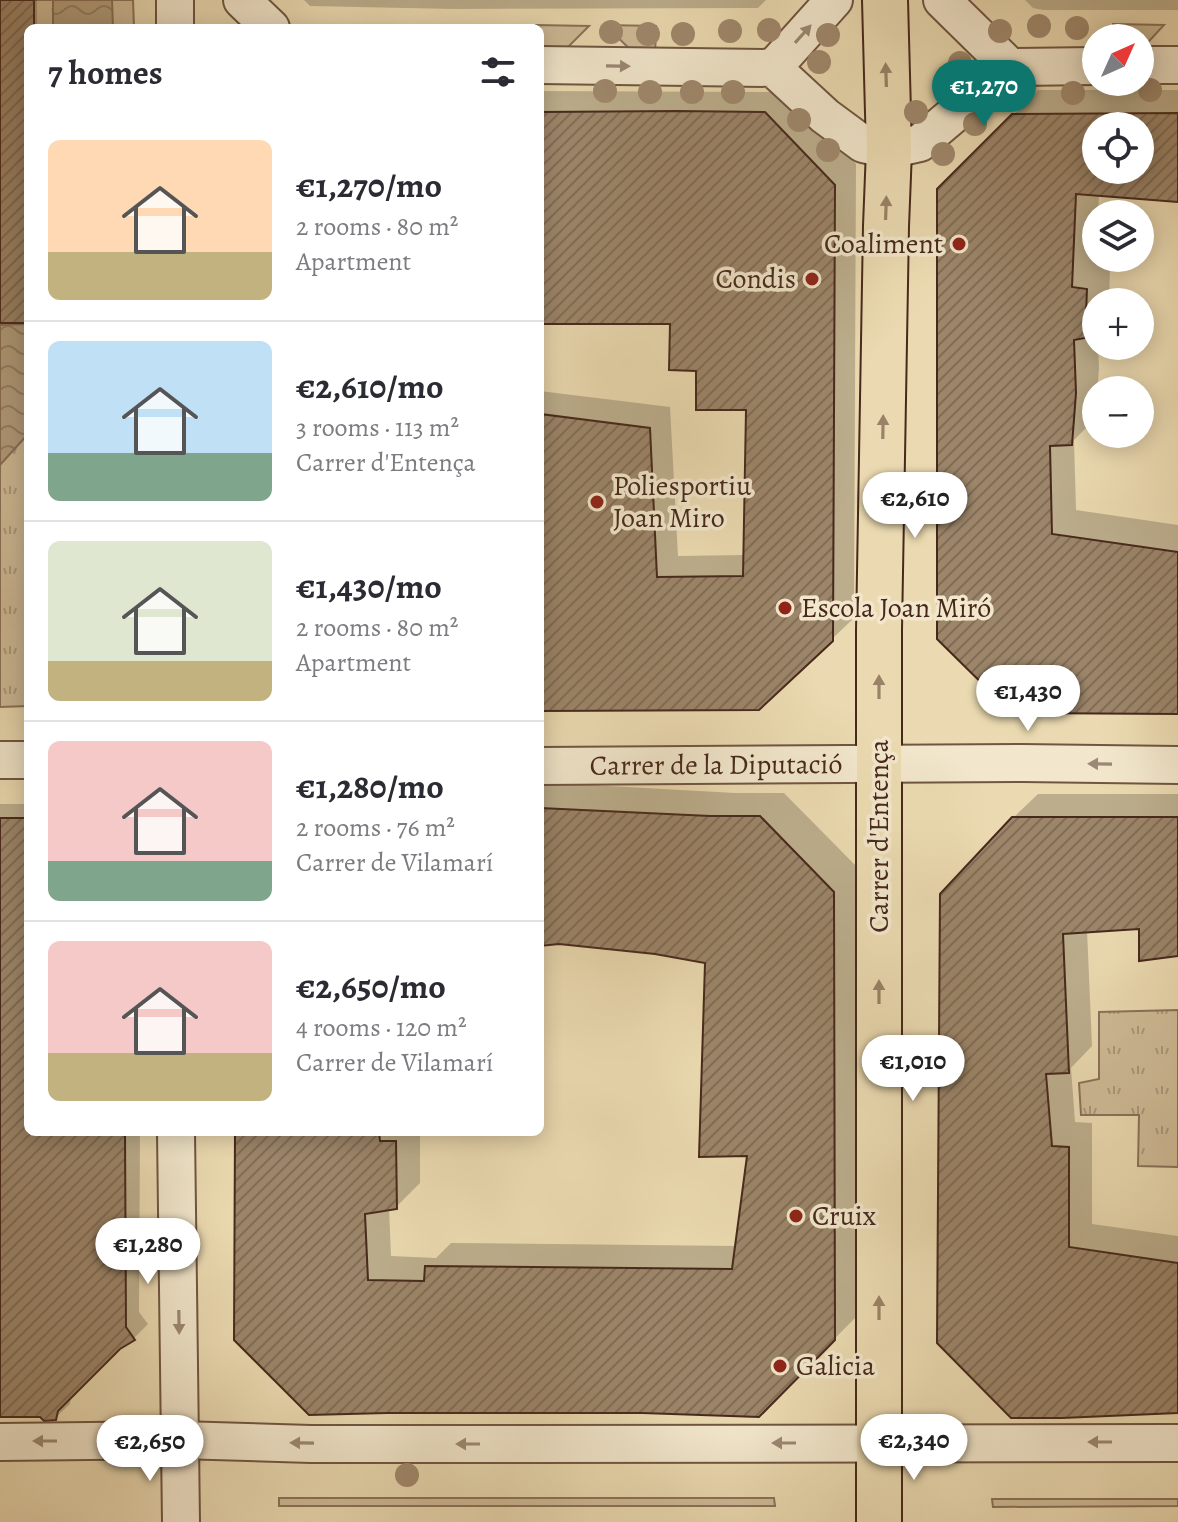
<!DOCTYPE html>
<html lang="en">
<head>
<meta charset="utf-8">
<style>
	:root { --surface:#fff; --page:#f2f2f3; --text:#2b2b33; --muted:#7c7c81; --line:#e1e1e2; --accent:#0f766e }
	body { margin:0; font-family:Alegreya,serif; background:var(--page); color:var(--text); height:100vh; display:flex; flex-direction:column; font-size:30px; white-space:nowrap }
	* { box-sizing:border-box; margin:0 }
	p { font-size:26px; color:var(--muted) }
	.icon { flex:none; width:44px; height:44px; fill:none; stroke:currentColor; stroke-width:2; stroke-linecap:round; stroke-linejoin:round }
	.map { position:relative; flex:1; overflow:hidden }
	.sheet { position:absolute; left:24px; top:24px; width:520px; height:1112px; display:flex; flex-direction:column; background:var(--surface); border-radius:12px; box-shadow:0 4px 20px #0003 }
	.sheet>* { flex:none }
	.needle { width:52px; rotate:45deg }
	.controls { position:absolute; left:1082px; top:24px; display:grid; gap:16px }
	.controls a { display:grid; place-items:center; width:72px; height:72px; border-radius:50%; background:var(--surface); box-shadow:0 4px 20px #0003; font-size:40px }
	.price { position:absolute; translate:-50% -68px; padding:0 18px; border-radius:28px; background:#fff; color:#222; font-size:26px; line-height:52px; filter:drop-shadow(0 2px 4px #0008) }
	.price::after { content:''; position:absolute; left:50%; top:48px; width:24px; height:18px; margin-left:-12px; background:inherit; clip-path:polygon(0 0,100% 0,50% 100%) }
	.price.current { background:var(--accent); color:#fff }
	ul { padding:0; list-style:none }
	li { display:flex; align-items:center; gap:24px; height:200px; padding:0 24px }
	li+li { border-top:2px solid var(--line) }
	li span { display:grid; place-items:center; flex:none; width:224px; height:160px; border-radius:12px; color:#555 }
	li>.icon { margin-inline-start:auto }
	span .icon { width:96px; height:96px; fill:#fffc; stroke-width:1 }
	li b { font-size:34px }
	h2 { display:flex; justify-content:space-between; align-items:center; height:96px; padding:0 24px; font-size:34px }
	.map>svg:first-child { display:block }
	.grass { fill:url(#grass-tufts); stroke:#8b725a; stroke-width:2 }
	.garden { fill:#cfbc98; stroke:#8b725a; stroke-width:2 }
	.water { fill:url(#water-waves); stroke:#886f57; stroke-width:2 }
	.shadow { fill:#0003; fill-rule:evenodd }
	.building { fill:url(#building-hatch); stroke:#47291c; stroke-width:2; fill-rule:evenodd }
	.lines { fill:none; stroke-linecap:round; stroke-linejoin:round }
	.minor-casing { stroke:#705541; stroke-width:40 }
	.major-casing { stroke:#47291c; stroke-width:48 }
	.minor { stroke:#f2e7cc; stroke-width:36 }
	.major { stroke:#ebdab1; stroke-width:44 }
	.tree { fill:#a0896d }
	.oneway { fill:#9c8874 }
	.oneway2 { fill:#998266 }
	.poi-dot { fill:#8f2418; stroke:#f2e7cc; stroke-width:3 }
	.labels { text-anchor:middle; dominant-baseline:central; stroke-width:7; stroke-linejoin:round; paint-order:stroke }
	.poi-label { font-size:28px; fill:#47291c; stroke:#f2e7cc; text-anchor:start }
	.street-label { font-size:28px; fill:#47291c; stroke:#f2e7cc }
</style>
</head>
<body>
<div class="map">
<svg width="1178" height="1522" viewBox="0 0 1178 1522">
	<defs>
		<pattern id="grass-tufts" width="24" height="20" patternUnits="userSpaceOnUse" patternTransform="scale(2)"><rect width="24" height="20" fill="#cfbc98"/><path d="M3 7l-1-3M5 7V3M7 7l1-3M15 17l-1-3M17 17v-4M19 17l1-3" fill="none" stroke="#aa997b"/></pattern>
		<pattern id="water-waves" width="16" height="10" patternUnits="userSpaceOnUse" patternTransform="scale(2)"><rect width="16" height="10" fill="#b39e7e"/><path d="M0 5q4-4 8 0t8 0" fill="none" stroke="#938166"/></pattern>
		<pattern id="building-hatch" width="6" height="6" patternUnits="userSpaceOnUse" patternTransform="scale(2)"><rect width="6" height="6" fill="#9c8569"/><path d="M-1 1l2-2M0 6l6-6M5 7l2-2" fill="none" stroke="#816d56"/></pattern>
	</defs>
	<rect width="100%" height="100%" fill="#ebdab1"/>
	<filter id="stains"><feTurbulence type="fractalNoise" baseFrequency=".0025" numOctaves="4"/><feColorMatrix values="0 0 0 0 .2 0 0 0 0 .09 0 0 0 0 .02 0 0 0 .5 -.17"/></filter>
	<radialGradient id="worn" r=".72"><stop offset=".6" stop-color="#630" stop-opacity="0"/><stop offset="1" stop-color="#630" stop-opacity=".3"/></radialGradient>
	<g class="grass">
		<path d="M0 0H133L134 28H28V706L0 707Z"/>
		<path d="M1178 1010V1167L1138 1166 1139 1115H1081L1079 1083 1099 1079V1012Z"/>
		<path d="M279 1498H774L775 1506H279Z"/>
		<path d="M992 1499H1178V1506L993 1507Z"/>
	</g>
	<g class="garden">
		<path d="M1113 24 1164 25 1140 51V38H1113Z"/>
		<path d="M536 25 589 26 559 56 540 57V28H536Z"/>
		<path d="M605 25 656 26 655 57H638Z"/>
	</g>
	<g class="water">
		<path d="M53 0H112L113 28H53Z"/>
		<path d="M28 324V434L0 465V325Z"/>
	</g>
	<g class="shadow">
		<path d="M0 0H37V28H28V321H0Z"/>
		<path d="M304 0H766L758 8 453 9 310 6Z"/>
		<path d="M1025 0H1178V10H1043L1033 8Z"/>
		<path d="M1038 90H1178V201L1099 194 1098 214H1096V264L1110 266 1109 302H1096V346H1098L1099 368 1095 419 1074 440 1076 510 1178 525V711H1013L939 190ZM1096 126H1140V170H1096Z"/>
		<path d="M540 91 786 92 856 164 854 618 832 639 540 709V391L670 407 678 556 745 555 748 408 698 369 672 322 540 321Z"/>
		<path d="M540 784 591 785 735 793H784L857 867 859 1314 759 1415 642 1411H387L237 1132H420V1183L396 1207 389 1208 391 1256 436 1258 451 1243 737 1246 749 1154 707 961 655 952 559 942 540 944Z"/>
		<path d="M1038 794H1178V954L1141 927 1087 930 1092 1046 1071 1068 1075 1122 1092 1123V1224L1178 1236V1412L1062 1416 1013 818Z"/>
		<path d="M0 804H28V1132H140L139 1312 148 1324 134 1338 119 1347 71 1395 70 1404 55 1418 40 1415H0Z"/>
	</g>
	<g class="building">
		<path d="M0 0H34V28H28V323H0Z"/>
		<path d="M677 111 765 112 835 185 833 641 759 710 540 711V414L650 428 657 577 743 576 746 410H696V371L669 370 670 324H540V112Z"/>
		<path d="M1178 113V202L1076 194 1072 287 1087 289 1085 338 1074 340 1076 393 1072 445 1050 446 1052 534 1178 552V714L1012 713 937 639V189L1012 114ZM1096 126H1140V170H1096Z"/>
		<path d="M540 808 710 816H760L834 892 835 1340 759 1417 642 1413H387L309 1415 234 1340 235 1132H379L380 1141H396L397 1209 365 1214 368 1280 424 1281 425 1266 732 1269 747 1156 699 1157 705 963 655 954 559 944 540 946Z"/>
		<path d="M1012 817H1178V956L1139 961V929L1063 934 1069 1073 1046 1074 1052 1146 1069 1147V1247L1178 1263V1413L1062 1418H1011L937 1343 940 894Z"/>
		<path d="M0 818H28V1132H125L126 1327 135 1340 120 1349 58 1411 56 1420 44 1421 40 1417H0Z"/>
	</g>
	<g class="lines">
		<defs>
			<g id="minor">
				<path d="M175 0V28"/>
				<path d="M242 0 271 28"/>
				<path d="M942 0 1010 67"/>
				<path d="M540 65 773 68 825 116 863 144 889 150 920 143 1010 67 1096 66"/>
				<path d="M1140 65H1178"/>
				<path d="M773 68 834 0"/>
				<path d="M0 760H28"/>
				<path id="s1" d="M540 766 1022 763 1178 765"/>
				<path d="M176 1132 181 1522"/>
				<path d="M0 1442 179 1440 311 1444H521L1178 1443"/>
			</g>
			<path id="major" d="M879 1522V630L886 226 889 150 885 0"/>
		</defs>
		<use href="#minor" class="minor-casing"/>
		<use href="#major" class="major-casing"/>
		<use href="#minor" class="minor"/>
		<use href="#major" class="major"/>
	</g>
	<g class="tree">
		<circle cx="1039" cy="26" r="12"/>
		<circle cx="1077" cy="28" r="12"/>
		<circle cx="769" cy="30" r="12"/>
		<circle cx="730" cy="31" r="12"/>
		<circle cx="1000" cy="31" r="12"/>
		<circle cx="611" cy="32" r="12"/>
		<circle cx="648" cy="34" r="12"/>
		<circle cx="683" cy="34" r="12"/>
		<circle cx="828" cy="35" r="12"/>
		<circle cx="819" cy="62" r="12"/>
		<circle cx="960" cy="63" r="12"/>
		<circle cx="1150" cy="90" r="12"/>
		<circle cx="605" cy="91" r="12"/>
		<circle cx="650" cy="92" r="12"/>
		<circle cx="692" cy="92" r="12"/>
		<circle cx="733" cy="92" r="12"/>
		<circle cx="1073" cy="93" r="12"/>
		<circle cx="947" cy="94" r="12"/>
		<circle cx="916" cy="112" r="12"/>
		<circle cx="799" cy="120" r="12"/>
		<circle cx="975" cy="124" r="12"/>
		<circle cx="828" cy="150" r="12"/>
		<circle cx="943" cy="154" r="12"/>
		<circle cx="407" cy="1475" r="12"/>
	</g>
	<defs><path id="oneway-solid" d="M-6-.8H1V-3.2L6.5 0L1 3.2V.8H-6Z" transform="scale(2)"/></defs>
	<g class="oneway">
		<use href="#oneway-solid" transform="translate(803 34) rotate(-48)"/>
		<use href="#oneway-solid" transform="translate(618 66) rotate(1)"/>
		<use href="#oneway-solid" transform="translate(1100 764) rotate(-179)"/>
		<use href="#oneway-solid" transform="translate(179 1322) rotate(89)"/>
		<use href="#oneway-solid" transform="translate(45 1441) rotate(180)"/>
		<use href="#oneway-solid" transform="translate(1100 1442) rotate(-180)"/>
		<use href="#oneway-solid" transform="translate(302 1443) rotate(-179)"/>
		<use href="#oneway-solid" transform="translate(784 1443) rotate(180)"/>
		<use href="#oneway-solid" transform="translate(468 1444) rotate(-180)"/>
	</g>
	<g class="oneway2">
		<use href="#oneway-solid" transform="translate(886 75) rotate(-92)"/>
		<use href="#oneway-solid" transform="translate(886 208) rotate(-88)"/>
		<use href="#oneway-solid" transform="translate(883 427) rotate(-89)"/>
		<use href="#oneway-solid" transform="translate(879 687) rotate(-90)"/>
		<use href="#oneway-solid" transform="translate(879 992) rotate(-90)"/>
		<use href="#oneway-solid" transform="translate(879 1308) rotate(-90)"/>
	</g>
	<g class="poi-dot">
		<circle cx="959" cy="244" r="8"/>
		<circle cx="812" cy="279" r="8"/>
		<circle cx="597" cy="502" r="8"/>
		<circle cx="785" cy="608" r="8"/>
		<circle cx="796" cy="1216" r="8"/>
		<circle cx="780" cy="1366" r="8"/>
	</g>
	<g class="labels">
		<g class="poi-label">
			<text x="943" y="244" text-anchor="end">Coaliment</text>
			<text x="796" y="279" text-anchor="end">Condis</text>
			<text x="613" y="486">Poliesportiu<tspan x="613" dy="32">Joan Miro</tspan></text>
			<text x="801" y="608">Escola Joan Miró</text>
			<text x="812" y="1216">Cruix</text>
			<text x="796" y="1366">Galicia</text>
		</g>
		<g class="street-label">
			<text stroke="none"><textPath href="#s1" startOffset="176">Carrer de la Diputació</textPath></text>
			<text transform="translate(879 836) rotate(-90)">Carrer d'Entença</text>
		</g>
	</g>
	<rect width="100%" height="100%" filter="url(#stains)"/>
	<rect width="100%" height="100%" fill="url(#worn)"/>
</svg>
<div class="controls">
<a><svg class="needle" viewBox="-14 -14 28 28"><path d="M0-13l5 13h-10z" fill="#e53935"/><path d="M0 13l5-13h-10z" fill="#7c7c81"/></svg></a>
<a><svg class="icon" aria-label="locate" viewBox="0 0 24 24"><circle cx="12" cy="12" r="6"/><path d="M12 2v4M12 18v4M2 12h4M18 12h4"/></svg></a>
<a><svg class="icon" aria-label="layers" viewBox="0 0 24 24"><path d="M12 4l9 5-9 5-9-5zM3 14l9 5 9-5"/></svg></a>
<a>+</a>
<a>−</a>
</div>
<b class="price current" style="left:984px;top:128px">€1,270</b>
<b class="price" style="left:915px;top:540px">€2,610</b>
<b class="price" style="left:1028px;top:733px">€1,430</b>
<b class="price" style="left:913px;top:1103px">€1,010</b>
<b class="price" style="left:148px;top:1286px">€1,280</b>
<b class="price" style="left:914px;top:1482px">€2,340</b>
<b class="price" style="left:150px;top:1483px">€2,650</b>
<section class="sheet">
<h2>7 homes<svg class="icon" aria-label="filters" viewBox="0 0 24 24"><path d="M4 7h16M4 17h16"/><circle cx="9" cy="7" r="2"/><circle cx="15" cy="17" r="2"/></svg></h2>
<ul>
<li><span style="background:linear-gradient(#ffd9b3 70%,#c2b280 0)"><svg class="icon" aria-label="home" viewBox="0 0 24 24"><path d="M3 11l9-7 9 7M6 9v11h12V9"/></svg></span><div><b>€1,270/mo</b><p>2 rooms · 80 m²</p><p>Apartment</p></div></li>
<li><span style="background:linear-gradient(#bfe0f5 70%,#7fa58c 0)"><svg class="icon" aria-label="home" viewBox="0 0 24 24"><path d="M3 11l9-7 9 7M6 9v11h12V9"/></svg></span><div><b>€2,610/mo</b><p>3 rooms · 113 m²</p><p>Carrer d'Entença</p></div></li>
<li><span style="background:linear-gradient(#dfe7d0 75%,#c2b280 0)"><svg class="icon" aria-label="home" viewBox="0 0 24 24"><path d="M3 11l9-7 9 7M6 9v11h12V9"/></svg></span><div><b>€1,430/mo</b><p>2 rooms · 80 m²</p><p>Apartment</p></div></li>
<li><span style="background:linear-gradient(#f6c9c9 75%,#7fa58c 0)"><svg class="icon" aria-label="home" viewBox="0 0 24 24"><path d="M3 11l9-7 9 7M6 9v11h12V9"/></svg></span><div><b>€1,280/mo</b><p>2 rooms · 76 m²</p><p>Carrer de Vilamarí</p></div></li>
<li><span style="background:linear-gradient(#f6c9c9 70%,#c2b280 0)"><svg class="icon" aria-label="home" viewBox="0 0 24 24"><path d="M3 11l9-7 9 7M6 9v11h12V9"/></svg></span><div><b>€2,650/mo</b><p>4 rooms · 120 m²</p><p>Carrer de Vilamarí</p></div></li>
</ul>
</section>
</div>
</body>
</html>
